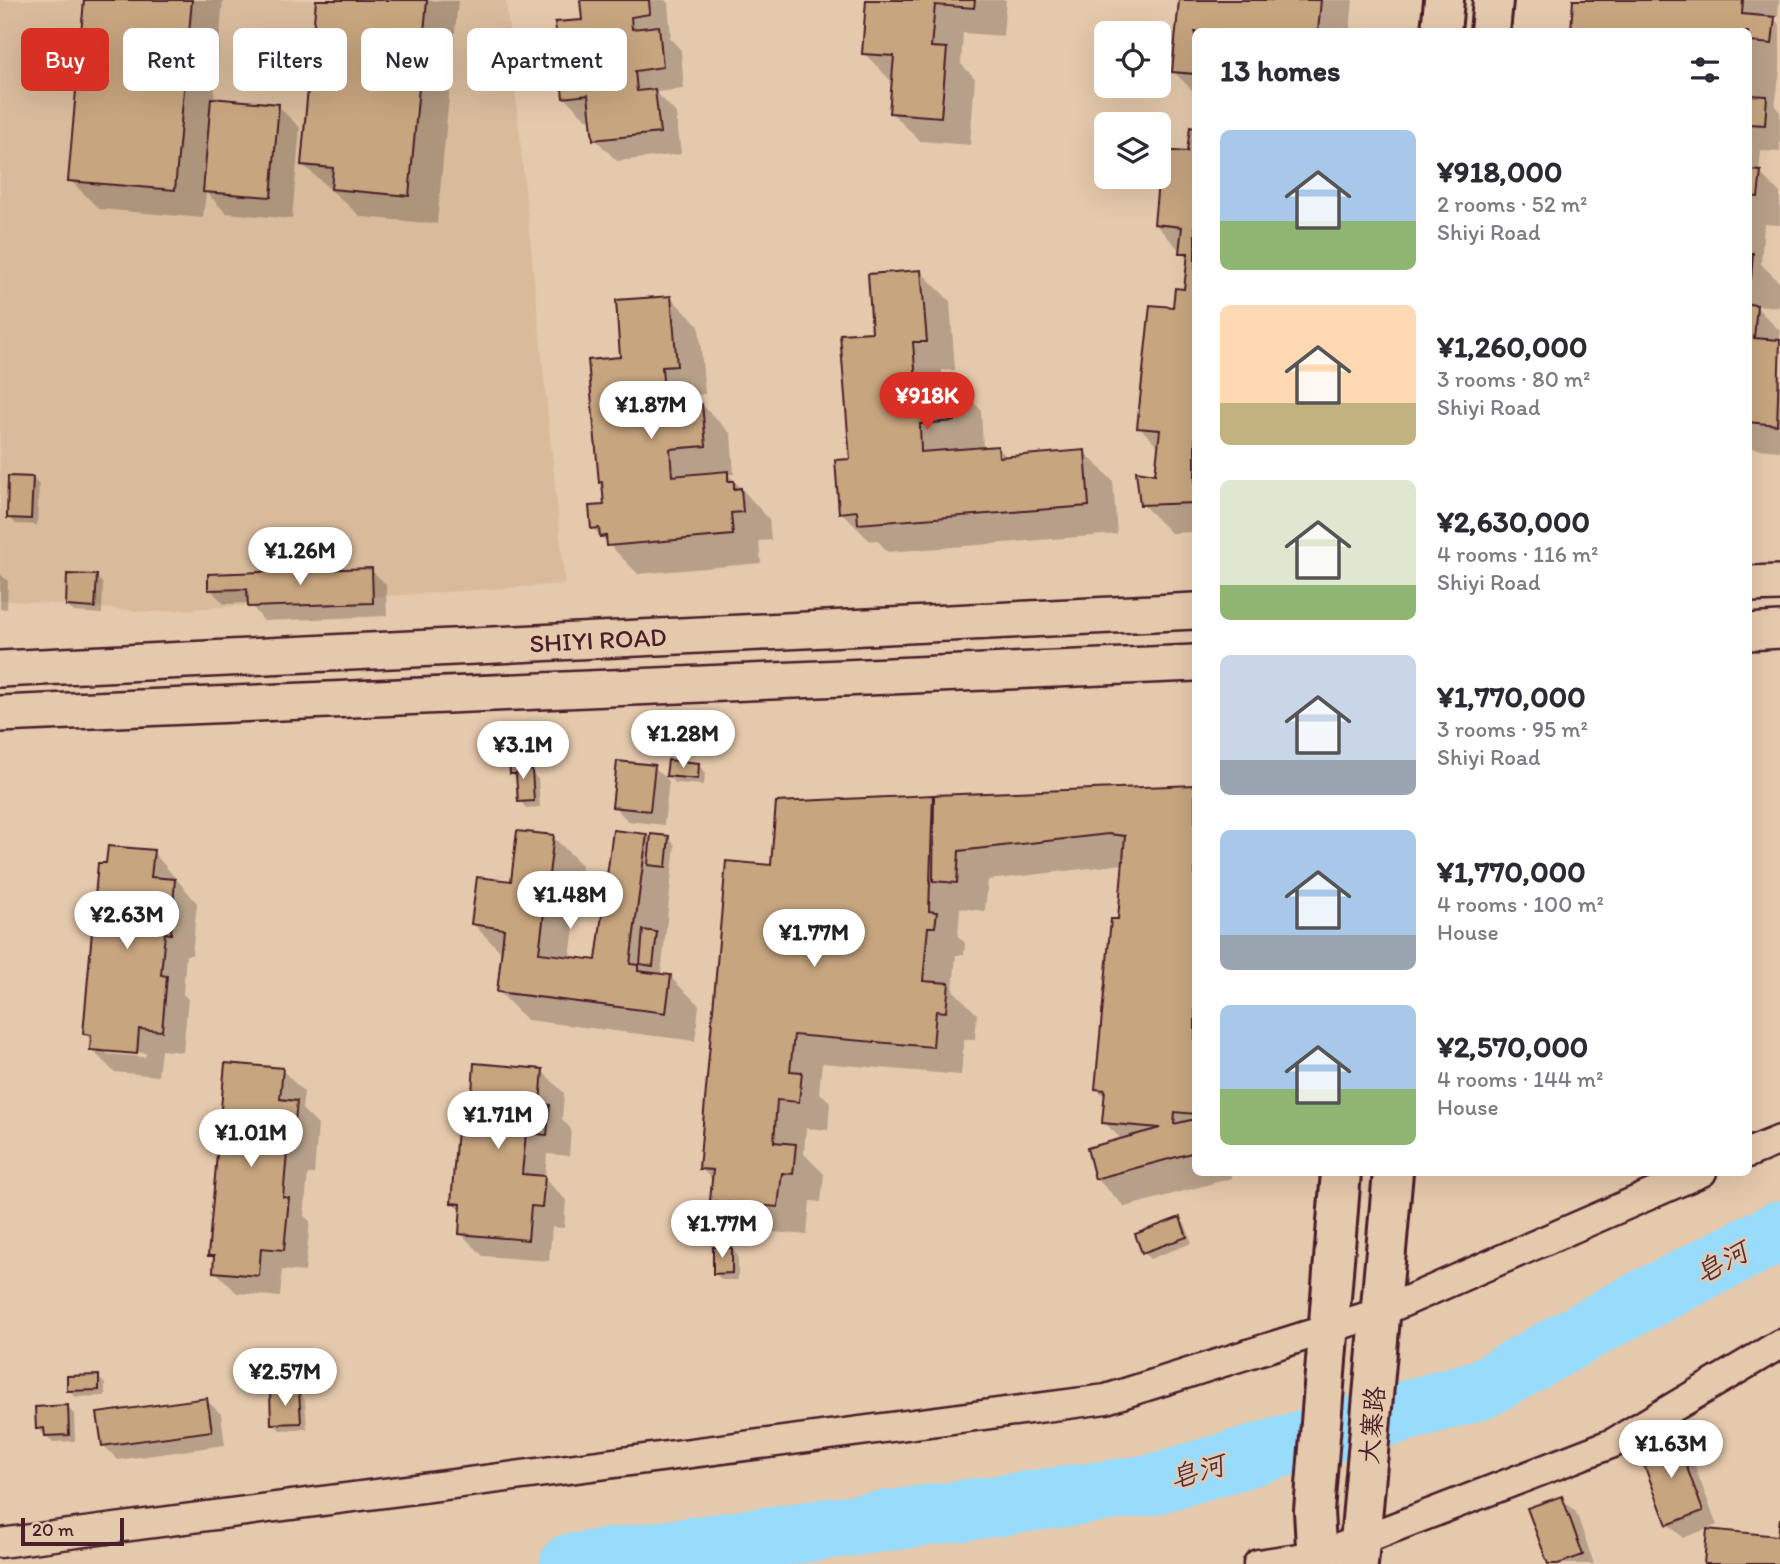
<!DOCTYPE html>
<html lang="en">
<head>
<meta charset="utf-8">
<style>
	:root { --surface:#fff; --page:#f7f7f7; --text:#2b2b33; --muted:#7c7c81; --accent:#d93025 }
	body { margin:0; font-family:Itim,"LXGW WenKai TC",sans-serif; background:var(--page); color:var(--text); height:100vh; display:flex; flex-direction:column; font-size:26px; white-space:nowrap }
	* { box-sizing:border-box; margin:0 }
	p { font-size:23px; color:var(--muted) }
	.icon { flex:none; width:38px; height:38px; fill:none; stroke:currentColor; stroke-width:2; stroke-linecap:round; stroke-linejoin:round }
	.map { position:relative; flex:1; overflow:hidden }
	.details { position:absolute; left:1192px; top:28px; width:560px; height:1148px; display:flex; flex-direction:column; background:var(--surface); border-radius:10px; box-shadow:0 7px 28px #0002 }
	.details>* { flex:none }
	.hud { position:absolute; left:21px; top:28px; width:665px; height:63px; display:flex; gap:14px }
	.controls { position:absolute; left:1094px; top:21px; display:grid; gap:14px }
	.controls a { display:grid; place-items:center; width:77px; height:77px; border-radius:10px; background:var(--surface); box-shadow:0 7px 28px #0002; font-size:35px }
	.scale { position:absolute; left:21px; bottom:18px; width:103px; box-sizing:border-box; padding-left:7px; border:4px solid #4a1f2b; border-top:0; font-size:19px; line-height:24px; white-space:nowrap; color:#4a1f2b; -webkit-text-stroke:5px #e5c9ac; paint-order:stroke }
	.price { position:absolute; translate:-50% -60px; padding:0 16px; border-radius:24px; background:#fff; color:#222; font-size:23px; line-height:46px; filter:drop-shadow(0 2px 4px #0008) }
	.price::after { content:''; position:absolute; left:50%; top:42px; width:21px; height:16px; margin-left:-10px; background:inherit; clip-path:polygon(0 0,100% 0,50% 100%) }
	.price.active { background:var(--accent); color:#fff }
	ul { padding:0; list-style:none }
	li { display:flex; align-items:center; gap:21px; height:175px; padding:0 28px }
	li span { display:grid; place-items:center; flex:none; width:196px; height:140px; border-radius:10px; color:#555 }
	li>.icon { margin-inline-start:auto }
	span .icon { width:84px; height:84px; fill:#fffc; stroke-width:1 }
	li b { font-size:30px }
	h2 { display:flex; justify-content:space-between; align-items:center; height:84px; padding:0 28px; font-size:30px }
	.pill { padding:0 24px; border-radius:10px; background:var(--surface); box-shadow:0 7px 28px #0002; font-size:24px; line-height:63px }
	.pill.active { background:var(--accent); color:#fff }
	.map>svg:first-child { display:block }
	.built { fill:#d9bb9c }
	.shadow { fill:#0003; fill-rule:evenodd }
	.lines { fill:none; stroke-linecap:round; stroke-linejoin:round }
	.river { stroke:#99dbfb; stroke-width:61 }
	.building { fill:#c7a57f; stroke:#4a1f2b; stroke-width:2 }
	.minor-casing { stroke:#4a1f2b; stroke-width:33 }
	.tertiary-casing { stroke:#4a1f2b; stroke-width:40 }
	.secondary-casing { stroke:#4a1f2b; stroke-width:44 }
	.minor { stroke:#e5c9ac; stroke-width:28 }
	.tertiary { stroke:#e5c9ac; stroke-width:35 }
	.secondary { stroke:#e5c9ac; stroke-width:38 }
	.labels { text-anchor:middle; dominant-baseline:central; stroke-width:5; stroke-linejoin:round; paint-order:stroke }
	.street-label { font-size:26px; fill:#4a1f2b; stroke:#e5c9ac }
	.water-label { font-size:28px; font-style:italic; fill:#523240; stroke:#e5c9ac }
</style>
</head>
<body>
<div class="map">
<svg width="1780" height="1564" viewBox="0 0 1780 1564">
	<rect width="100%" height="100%" fill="#e5c9ac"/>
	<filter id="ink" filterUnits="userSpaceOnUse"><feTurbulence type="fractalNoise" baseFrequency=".0143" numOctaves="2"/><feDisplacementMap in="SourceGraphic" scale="14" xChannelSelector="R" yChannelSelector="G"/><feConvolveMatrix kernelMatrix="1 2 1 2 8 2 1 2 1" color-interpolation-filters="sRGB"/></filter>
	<g filter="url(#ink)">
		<path class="built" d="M0 0H506L565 584 150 612 0 600Z"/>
		<g class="shadow">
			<path d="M86 0H223L214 100 278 106 300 128 292 219 226 213 206 192 203 218 99 209 70 180Z"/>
			<path d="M318 0 458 1 437 224 361 217 303 165Z"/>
			<path d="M582 0H665L668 3 671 36H668L681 50 684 89 656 92 676 113 681 154 617 161 595 139 593 119H586L564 97 584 21Z"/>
			<path d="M868 0H1006L1003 36 963 33 961 64 975 78 970 145 920 141 891 112 893 83 864 53Z"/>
			<path d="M1180 0H1353L1350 32H1195V93L1173 71Z"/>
			<path d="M1575 0H1779L1778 17 1771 16 1780 25V70L1775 106 1780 112V152L1761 151 1759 172 1780 193V225L1764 224 1761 264 1780 283V296L1779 307 1754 305 1780 331V451L1748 448V32Z"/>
			<path d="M1192 129H1195V532L1171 533 1142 504 1156 476 1160 448 1139 427 1185 291 1189 260 1155 224 1189 154Z"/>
			<path d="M921 272 950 301 955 370H942V382L952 381 981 410 983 449 998 448 1008 458 1084 452 1113 481 1117 534 888 552 877 540 870 541 841 512 874 333Z"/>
			<path d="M670 297 699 326 705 394 690 395 691 406 702 405 731 434 734 474H728L769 519 771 540 759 541 761 563 638 574 593 528 606 507 604 486 600 482 622 358Z"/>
			<path d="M32 478 39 485 37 525 16 524 9 517Z"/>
			<path d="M371 570 386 584 387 616 264 621 249 603 224 604 210 589Z"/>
			<path d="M0 574 8 581 7 609H0Z"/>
			<path d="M96 577 103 584 102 614 74 612 67 606Z"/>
			<path d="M519 760 526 766V773L531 772 538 779 540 807 526 808 520 801 518 780 512 773Z"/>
			<path d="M698 765 705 772 704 785 675 783 668 776Z"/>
			<path d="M654 767 669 781 664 825 628 821 614 806Z"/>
			<path d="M1195 787V1172H1230L1232 1178 1125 1207 1096 1178 1122 1140 1104 1122 1106 1098 1096 1088 1124 864 988 880 985 911 960 908 958 936 965 943 964 955H956L953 990 977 1014 975 1040 964 1039 961 1075 822 1063 819 1092 830 1102 828 1130 806 1128 804 1154 824 1174 821 1202 810 1201 807 1235 741 1229 712 1200 713 1181 701 1168 773 866 778 804Z"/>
			<path d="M646 835 652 841 668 838 675 845 661 975 670 977 699 1005 695 1041 527 1020 498 991 503 954 473 924 553 837 582 865 570 959 598 962Z"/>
			<path d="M153 852 197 903 192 955H186L183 994 188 999 183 1052 161 1050 158 1076 114 1072 92 1050 93 1042 85 1034ZM104 1050 146 1053 145 1057 107 1054Z"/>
			<path d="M282 1070 304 1092 302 1109 318 1125 314 1174H308L304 1216 310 1221 305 1272 282 1270 280 1297 237 1293 215 1271 216 1261 210 1255Z"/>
			<path d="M542 1071 564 1093 562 1119 571 1129 569 1156 547 1154 545 1179 566 1200 564 1228 552 1227 549 1261 483 1256 461 1234 462 1212 452 1202 473 1096Z"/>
			<path d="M1179 1219 1186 1226 1192 1243 1150 1259 1143 1252Z"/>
			<path d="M732 1249 738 1256V1280H722L715 1273Z"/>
			<path d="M98 1377 105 1384V1396L76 1397 69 1390Z"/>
			<path d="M299 1393 305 1400 307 1429 280 1430 273 1423Z"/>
			<path d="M206 1400 221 1414 225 1445 118 1460 104 1446Z"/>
			<path d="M67 1407 74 1414 75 1441 53 1442 37 1428Z"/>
			<path d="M1675 1437 1689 1451 1717 1525 1683 1538 1668 1524Z"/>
			<path d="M1561 1498 1576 1512 1594 1564H1549Z"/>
		</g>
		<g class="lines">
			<path class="river" d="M570 1564 1150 1485 1482 1389 1616 1314 1780 1231"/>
		</g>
		<g class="building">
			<path d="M84 0H192L175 190 68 181Z"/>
			<path d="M316 0H427L409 196 331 189 333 168 301 165Z"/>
			<path d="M580 0H649L650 14 631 17 632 29 659 26 663 67 635 71 637 91 655 89 660 133 593 140 588 95 563 98 555 22 582 20Z"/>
			<path d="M866 0H975L974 8 935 5 931 47 947 48 941 117 889 113 894 56 862 54Z"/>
			<path d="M1179 0H1321L1318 32H1195V91H1194L1195 74 1172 72Z"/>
			<path d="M1573 0H1743L1742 14 1775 17 1772 44 1750 42 1748 57V32H1571Z"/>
			<path d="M1748 95 1767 96 1765 125 1748 124Z"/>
			<path d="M211 98 279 104 271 197 203 192Z"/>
			<path d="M1190 127 1195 128V503L1140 505 1136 471 1155 474 1160 430 1137 428 1150 305 1173 307 1175 288 1184 289 1188 253H1179L1182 227 1154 224 1161 150 1187 152Z"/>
			<path d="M1748 170 1761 171 1758 197 1748 196Z"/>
			<path d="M1748 253H1753L1751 279H1748Z"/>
			<path d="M921 270 927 342H913L916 382 952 379 955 421 920 424 921 452 998 446 999 457 1085 450 1089 506 858 524 857 511 839 513 835 460 850 459 840 334 872 332 868 274Z"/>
			<path d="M671 296 677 366 662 367 665 407 702 404 706 446 670 449 672 476 728 471V481H734V489L741 488 743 512 731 513 733 535 607 546 606 536 600 537 599 528 591 529 589 506 604 505 602 482 599 483 588 360 620 357 616 300Z"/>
			<path d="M1748 304 1757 305 1754 338 1780 340 1777 425 1748 422Z"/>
			<path d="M8 476 33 477 31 519 7 518Z"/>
			<path d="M372 568 373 603 248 607 247 589 208 590V574Z"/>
			<path d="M67 574 97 575 95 608 66 606Z"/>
			<path d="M519 758 520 771 532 770 534 801 518 802 516 774H510L509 759Z"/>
			<path d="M668 760 699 763 698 779 666 776Z"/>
			<path d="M617 761 655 765 650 811 612 807Z"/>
			<path d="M1195 785V1114L1175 1112 1174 1124 1195 1119V1152L1095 1179 1087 1148 1160 1128 1102 1123 1105 1090 1095 1089 1111 919H1118L1125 836 1108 834 959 851 957 883 933 881 934 795Z"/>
			<path d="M933 795 929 911 937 912 935 927H928L923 981 949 983 946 1012 936 1011 933 1047 794 1035 790 1071 802 1072 799 1102 777 1100 774 1142 796 1144 793 1174 782 1173 778 1207 710 1201 713 1170 699 1169 726 861 771 865 776 802Z"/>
			<path d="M613 830 647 834 630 964 638 965V971L671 975 666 1013 497 992 504 929 471 924 477 877 511 881 517 831 554 835 539 953 596 960Z"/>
			<path d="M651 834 669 836 666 867 648 865Z"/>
			<path d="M108 846 154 850 151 877 175 879 171 934 165 933 161 975 167 976 162 1031 139 1029 137 1054 90 1050 91 1035 83 1034 98 863H106Z"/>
			<path d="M643 930 657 932 653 966 640 964Z"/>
			<path d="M225 1063 283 1068 280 1099 297 1101 292 1153H287L283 1197 289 1198 284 1250 261 1248 259 1276 213 1272 214 1256H208Z"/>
			<path d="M474 1063 543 1069 540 1104 550 1105 547 1135 526 1133 522 1174 545 1176 542 1207 531 1206 528 1240 459 1234 461 1204 451 1203 460 1093 472 1094Z"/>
			<path d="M1180 1217 1187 1237 1142 1253 1135 1234Z"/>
			<path d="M713 1247 732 1248V1273L713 1274Z"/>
			<path d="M99 1375V1390L67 1391V1376Z"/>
			<path d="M299 1391 301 1423 271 1424 270 1392Z"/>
			<path d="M207 1398 212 1431 102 1446 97 1413Z"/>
			<path d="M68 1405 69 1435 45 1436 44 1428 36 1429 35 1407Z"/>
			<path d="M1675 1435 1703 1511 1667 1525 1638 1449Z"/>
			<path d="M1562 1496 1583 1555 1558 1564H1548L1527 1508Z"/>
			<path d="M1780 1518V1564H1704L1707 1529 1778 1536Z"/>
		</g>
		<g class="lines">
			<defs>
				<g id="minor">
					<path d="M1748 1153 1780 1140"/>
					<path d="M0 1543 1106 1399 1381 1312 1702 1172"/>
					<path d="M1258 1564 1318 1555 1359 1541 1613 1443 1780 1344"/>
				</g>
				<g id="tertiary">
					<path d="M1748 584 1780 583"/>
					<path d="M1748 632 1780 630"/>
					<path d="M0 669 1195 611"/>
					<path d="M0 714 1195 663"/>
				</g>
				<g id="secondary">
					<path d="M1441 32 1444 0"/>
					<path d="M1490 32 1493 0"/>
					<path d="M1317 1564 1314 1511 1341 1172"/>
					<path d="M1358 1564 1393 1172"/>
				</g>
			</defs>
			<use href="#minor" class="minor-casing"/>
			<use href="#tertiary" class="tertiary-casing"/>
			<use href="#secondary" class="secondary-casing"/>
			<use href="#minor" class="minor"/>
			<use href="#tertiary" class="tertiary"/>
			<use href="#secondary" class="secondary"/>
		</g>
	</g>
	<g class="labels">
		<g class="street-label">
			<text transform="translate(598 640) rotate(-3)">SHIYI ROAD</text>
			<text transform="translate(1372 1425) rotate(-85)">大寨路</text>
		</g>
		<g class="water-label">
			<text transform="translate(1721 1262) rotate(-28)">皂河</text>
			<text transform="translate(1197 1471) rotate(-16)">皂河</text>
		</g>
	</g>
</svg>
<div class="controls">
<a><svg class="icon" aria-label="locate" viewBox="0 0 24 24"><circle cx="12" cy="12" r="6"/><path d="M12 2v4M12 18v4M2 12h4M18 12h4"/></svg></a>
<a><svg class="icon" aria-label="layers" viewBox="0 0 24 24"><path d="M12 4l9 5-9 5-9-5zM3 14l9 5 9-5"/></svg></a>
</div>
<div class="scale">20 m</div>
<b class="price active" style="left:927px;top:432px">¥918K</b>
<b class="price" style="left:651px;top:441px">¥1.87M</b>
<b class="price" style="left:300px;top:587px">¥1.26M</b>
<b class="price" style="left:683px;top:770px">¥1.28M</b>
<b class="price" style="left:523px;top:781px">¥3.1M</b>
<b class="price" style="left:570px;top:931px">¥1.48M</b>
<b class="price" style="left:127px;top:951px">¥2.63M</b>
<b class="price" style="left:814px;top:969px">¥1.77M</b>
<b class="price" style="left:498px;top:1151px">¥1.71M</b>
<b class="price" style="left:251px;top:1169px">¥1.01M</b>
<b class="price" style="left:722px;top:1260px">¥1.77M</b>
<b class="price" style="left:285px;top:1408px">¥2.57M</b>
<b class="price" style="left:1671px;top:1480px">¥1.63M</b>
<div class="hud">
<a class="pill active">Buy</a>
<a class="pill">Rent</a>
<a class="pill">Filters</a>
<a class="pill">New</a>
<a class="pill">Apartment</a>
</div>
<section class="details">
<h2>13 homes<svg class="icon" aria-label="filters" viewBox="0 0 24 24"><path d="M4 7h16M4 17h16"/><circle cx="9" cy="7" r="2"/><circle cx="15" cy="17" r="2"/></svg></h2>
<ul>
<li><span style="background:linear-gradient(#a9c7e8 65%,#8fb573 0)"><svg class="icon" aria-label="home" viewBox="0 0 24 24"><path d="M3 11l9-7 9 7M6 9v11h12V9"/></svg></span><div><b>¥918,000</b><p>2 rooms · 52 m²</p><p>Shiyi Road</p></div></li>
<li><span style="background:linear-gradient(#ffd9b3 70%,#c2b280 0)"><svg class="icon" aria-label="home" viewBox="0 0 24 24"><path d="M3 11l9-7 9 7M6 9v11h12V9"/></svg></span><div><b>¥1,260,000</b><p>3 rooms · 80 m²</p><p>Shiyi Road</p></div></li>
<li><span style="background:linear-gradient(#dfe7d0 75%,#8fb573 0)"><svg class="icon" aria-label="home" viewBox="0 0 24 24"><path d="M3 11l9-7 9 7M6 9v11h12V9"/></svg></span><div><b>¥2,630,000</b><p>4 rooms · 116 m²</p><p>Shiyi Road</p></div></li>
<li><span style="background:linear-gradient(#c9d6e8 75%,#9aa5b1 0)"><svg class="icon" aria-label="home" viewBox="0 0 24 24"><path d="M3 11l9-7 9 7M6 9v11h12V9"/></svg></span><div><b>¥1,770,000</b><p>3 rooms · 95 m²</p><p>Shiyi Road</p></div></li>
<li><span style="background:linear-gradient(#a9c7e8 75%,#9aa5b1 0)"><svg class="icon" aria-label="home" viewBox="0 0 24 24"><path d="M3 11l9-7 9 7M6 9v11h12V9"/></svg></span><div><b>¥1,770,000</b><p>4 rooms · 100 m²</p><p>House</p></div></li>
<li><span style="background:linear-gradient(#a9c7e8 60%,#8fb573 0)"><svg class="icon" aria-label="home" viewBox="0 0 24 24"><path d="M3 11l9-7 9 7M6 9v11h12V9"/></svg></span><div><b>¥2,570,000</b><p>4 rooms · 144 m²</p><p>House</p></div></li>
</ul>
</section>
</div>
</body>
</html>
